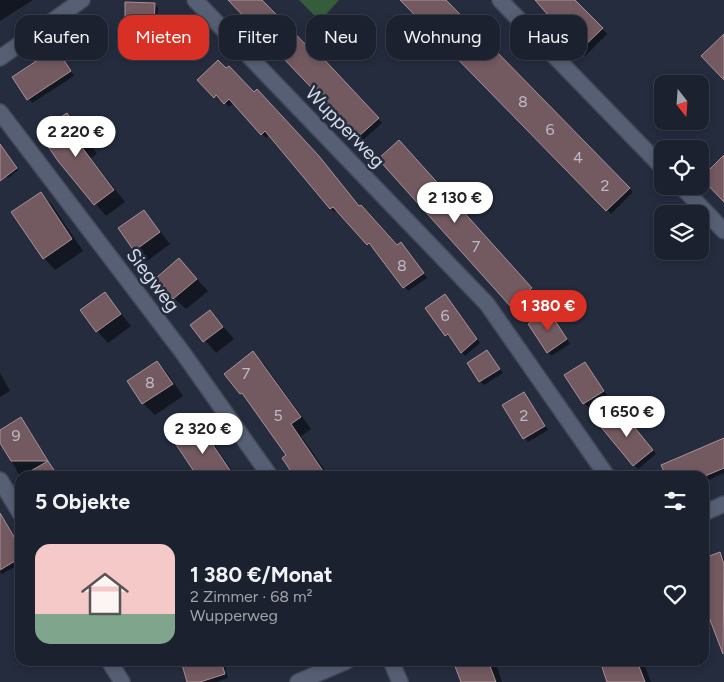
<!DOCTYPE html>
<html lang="de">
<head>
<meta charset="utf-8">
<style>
	:root { --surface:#1b212e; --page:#242936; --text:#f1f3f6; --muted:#a0a3aa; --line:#393e4a; --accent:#d93025 }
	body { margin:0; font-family:Figtree,sans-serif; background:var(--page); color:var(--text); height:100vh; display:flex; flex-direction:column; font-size:19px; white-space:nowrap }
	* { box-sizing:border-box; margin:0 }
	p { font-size:16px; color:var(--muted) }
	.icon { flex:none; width:28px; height:28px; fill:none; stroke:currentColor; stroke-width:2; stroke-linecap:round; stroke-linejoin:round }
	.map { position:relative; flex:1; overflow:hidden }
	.drawer { position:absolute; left:15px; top:471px; width:694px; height:195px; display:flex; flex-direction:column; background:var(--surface); border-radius:15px; box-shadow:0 2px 8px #0003,0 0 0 1px var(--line) }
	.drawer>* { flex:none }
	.guide { position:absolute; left:15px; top:15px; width:695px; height:45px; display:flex; gap:10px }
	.needle { width:32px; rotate:163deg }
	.fabs { position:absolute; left:654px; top:75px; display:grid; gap:10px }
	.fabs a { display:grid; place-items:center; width:55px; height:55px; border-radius:10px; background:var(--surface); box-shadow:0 2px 8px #0003,0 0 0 1px var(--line); font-size:25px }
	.price { position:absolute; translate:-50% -42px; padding:0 11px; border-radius:18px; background:#fff; color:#222; font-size:16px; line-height:32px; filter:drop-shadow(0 1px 2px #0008) }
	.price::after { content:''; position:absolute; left:50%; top:30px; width:15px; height:11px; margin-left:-8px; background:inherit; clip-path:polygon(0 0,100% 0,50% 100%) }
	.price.on { background:var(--accent); color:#fff }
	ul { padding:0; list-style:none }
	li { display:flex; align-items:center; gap:15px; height:125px; padding:0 20px }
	li span { display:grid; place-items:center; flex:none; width:140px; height:100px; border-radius:15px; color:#555 }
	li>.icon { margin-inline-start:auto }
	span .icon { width:60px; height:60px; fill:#fffc; stroke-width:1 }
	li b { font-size:21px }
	h2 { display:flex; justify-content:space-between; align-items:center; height:60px; padding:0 20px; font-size:21px }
	.chip { padding:0 18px; border-radius:15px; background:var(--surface); box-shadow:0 2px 8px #0003,0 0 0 1px var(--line); font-size:18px; line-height:45px }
	.chip.on { background:var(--accent); color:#fff }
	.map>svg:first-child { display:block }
	.green { fill:#355d3c }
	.shadow { fill:#0007 }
	.building { fill:#735960; stroke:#ac9097 }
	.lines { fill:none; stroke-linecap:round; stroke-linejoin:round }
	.minor-casing { stroke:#424858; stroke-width:18 }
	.minor { stroke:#565f74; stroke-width:15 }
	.labels { text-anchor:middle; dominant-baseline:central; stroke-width:5; stroke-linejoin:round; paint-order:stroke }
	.number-label { font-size:16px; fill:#bebbc7 }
	.street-label { font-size:19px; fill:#d7dce9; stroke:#242c3e }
</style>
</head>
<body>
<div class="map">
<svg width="724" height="682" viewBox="0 0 724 682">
	<rect width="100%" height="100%" fill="#242c3e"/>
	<path class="green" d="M299 0H339L320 21Z"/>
	<g class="shadow">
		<path d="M0 0H33L0 21Z"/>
		<path d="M230 0H260L317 58 319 56 382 123 363 140Z"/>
		<path d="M402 0H445L633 192 611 214Z"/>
		<path d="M536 0H573L607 34 585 56 554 24 556 22Z"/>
		<path d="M154 4 158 8 157 33H130L126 29Z"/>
		<path d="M56 49 74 76 32 103 13 77Z"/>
		<path d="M218 61 398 246 405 248 427 278 408 291 374 246 372 248 368 244 338 210 335 212 331 209 269 135 266 138 234 102 229 107 221 98 219 100 199 80Z"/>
		<path d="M66 115 78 126 97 154 91 158 125 202 106 216 59 161Z"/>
		<path d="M0 146 18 170 8 178 0 168Z"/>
		<path d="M402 146 535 293 516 310 380 159Z"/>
		<path d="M40 194 52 205 83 251 55 270 44 258 13 213Z"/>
		<path d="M144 211 170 244 147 261 135 250Z"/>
		<path d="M179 260 208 291 186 309 174 298Z"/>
		<path d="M105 294 131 326 108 343 97 331Z"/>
		<path d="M448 299 480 343 465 356 452 338 446 335Z"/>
		<path d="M210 311 234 339 216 353 192 325Z"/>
		<path d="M552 316 570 344 551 356 548 352Z"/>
		<path d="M487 351 503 373 484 385 480 381Z"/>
		<path d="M253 353 264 364 311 429 301 436 329 476H296L283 458 287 455 251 404 226 374Z"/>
		<path d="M157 362 168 374 183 396 155 415 143 403 128 382Z"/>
		<path d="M585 363 607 395 588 407 584 403Z"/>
		<path d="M0 373 10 391 0 397Z"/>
		<path d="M524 393 548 430 528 442 504 406Z"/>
		<path d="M625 416 656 454 638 469 634 465Z"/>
		<path d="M21 419 25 423 58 476H20L0 441V432Z"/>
		<path d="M200 427 208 436 236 476H199L177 443Z"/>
		<path d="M724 439V473L704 482V476H668L663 466Z"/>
		<path d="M0 513 20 546V564L2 574 0 572Z"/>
		<path d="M719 554 724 558V654L704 601V560Z"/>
		<path d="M182 661H242L225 668 228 678 216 682H189Z"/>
		<path d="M455 661H495L502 682H462Z"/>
		<path d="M601 661H643L651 682H609Z"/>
	</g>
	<g class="building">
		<path d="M228 0H262L317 56 319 54 379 118 358 137Z"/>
		<path d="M400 0H446L630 188 606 211Z"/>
		<path d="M535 0H575L603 28 579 51 552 24 554 22Z"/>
		<path d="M125 2 155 3 154 30 125 29Z"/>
		<path d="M724 34V80L701 56Z"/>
		<path d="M56 48 71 71 27 100 12 77Z"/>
		<path d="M218 60 226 68 229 66 254 92 257 89 319 156 359 206 361 205 397 245 401 242 424 273 403 288 369 243 367 245 333 207 330 209 265 131 261 135 229 99 224 104 216 95 214 98 197 80Z"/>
		<path d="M67 113 86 142 81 146 114 190 94 205 58 161 38 132Z"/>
		<path d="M399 140 532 288 511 307 378 159Z"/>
		<path d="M0 144 17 168 0 181Z"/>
		<path d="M724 155V202L701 178Z"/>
		<path d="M41 192 72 239 43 259 11 212Z"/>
		<path d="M144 210 160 232 134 251 118 228Z"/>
		<path d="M179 258 197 279 173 299 156 278Z"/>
		<path d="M105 292 121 314 96 332 80 310Z"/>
		<path d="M445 294 477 339 461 353 448 334 445 336 425 308Z"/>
		<path d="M210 310 223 327 203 342 190 325Z"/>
		<path d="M548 310 567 339 547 353 528 324Z"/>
		<path d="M487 350 500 369 479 382 467 363Z"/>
		<path d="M253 351 301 417 291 424 323 471 316 476H294L282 458 286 455 242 393 240 394 224 374Z"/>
		<path d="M157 361 173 384 142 404 127 381Z"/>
		<path d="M585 362 604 391 583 404 564 375Z"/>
		<path d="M524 392 545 426 523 439 502 405Z"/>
		<path d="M621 411 653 450 633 466 601 427Z"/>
		<path d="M21 417 48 461 58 476H22L48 461H11L0 443V430Z"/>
		<path d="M200 426 234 476H197L175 443Z"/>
		<path d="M724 438V468L705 476H666L661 465Z"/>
		<path d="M0 513 20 547V558L0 570Z"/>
		<path d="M720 552 724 564 723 654 704 604V558Z"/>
		<path d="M181 661H221L225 674 200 682H187Z"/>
		<path d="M453 661H488L496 682H461Z"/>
		<path d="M600 661H637L645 682H607Z"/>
	</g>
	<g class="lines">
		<defs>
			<g id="minor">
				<path d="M195 0 487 304 607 476"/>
				<path d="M500 0 662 167"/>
				<path d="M0 58 82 0"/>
				<path d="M0 112 183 353 270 476"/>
				<path d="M681 186 724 231"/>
				<path d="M0 480 20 513"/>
				<path d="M704 513 724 504"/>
				<path d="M109 661 122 682"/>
				<path d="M391 661 400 682"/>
				<path d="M298 682 347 661"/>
			</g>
		</defs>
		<use href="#minor" class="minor-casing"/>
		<use href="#minor" class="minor"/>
	</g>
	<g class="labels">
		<g class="number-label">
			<text x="523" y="101">8</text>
			<text x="550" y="129">6</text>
			<text x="578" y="157">4</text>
			<text x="605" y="185">2</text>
			<text x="476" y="246">7</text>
			<text x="402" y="265">8</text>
			<text x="445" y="315">6</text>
			<text x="246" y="373">7</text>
			<text x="150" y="382">8</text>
			<text x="278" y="415">5</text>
			<text x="524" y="415">2</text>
			<text x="16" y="435">9</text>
		</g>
		<g class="street-label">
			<text transform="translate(345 127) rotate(46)">Wupperweg</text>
			<text transform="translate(153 280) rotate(53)">Siegweg</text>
		</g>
	</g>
</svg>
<div class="fabs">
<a><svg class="needle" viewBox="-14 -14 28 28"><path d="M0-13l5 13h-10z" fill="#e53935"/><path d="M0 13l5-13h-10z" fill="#a0a3aa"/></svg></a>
<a><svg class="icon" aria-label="locate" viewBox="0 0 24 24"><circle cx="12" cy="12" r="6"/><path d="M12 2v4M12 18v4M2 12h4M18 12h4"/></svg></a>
<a><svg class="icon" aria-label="layers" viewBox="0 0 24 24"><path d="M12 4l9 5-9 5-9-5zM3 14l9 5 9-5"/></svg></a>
</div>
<b class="price" style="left:76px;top:158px">2 220 €</b>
<b class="price" style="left:455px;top:224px">2 130 €</b>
<b class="price on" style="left:548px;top:332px">1 380 €</b>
<b class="price" style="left:627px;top:438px">1 650 €</b>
<b class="price" style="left:203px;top:455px">2 320 €</b>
<div class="guide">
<a class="chip">Kaufen</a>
<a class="chip on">Mieten</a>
<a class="chip">Filter</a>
<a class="chip">Neu</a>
<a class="chip">Wohnung</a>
<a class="chip">Haus</a>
</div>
<section class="drawer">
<h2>5 Objekte<svg class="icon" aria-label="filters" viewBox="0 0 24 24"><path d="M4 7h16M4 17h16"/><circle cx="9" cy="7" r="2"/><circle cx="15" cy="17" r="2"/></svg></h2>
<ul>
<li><span style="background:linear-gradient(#f6c9c9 70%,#7fa58c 0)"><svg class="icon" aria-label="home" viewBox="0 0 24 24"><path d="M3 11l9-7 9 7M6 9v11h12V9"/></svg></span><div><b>1 380 €/Monat</b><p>2 Zimmer · 68 m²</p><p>Wupperweg</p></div><svg class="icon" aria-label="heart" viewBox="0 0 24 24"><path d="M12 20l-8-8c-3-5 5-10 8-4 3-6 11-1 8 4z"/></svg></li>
</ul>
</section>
</div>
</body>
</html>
